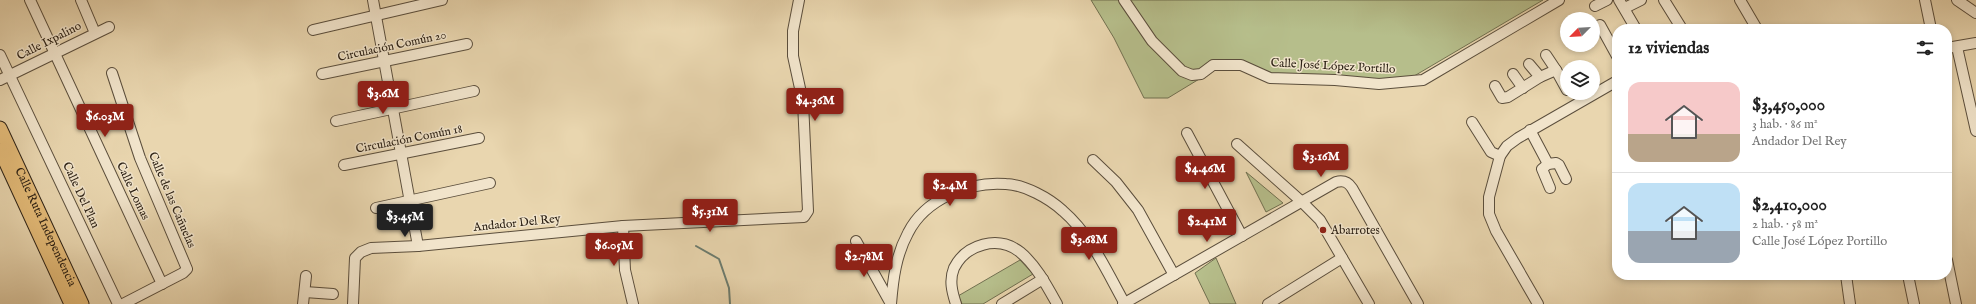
<!DOCTYPE html>
<html lang="es">
<head>
<meta charset="utf-8">
<style>
	:root { --surface:#fff; --page:#f6f6f6; --text:#222; --muted:#767676; --line:#e0e0e0; --accent:#8f2418 }
	body { margin:0; font-family:"IM FELL English",serif; background:var(--page); color:var(--text); height:100vh; display:flex; flex-direction:column; font-size:15px; white-space:nowrap }
	* { box-sizing:border-box; margin:0 }
	p { font-size:13px; color:var(--muted) }
	.icon { flex:none; width:22px; height:22px; fill:none; stroke:currentColor; stroke-width:2; stroke-linecap:round; stroke-linejoin:round }
	.map { position:relative; flex:1; overflow:hidden }
	.drawer { position:absolute; left:1612px; top:24px; width:340px; height:256px; display:flex; flex-direction:column; background:var(--surface); border-radius:16px; box-shadow:0 2px 6px #0003 }
	.drawer>* { flex:none }
	.needle { width:26px; rotate:246deg }
	.fabs { position:absolute; left:1560px; top:12px; display:grid; gap:8px }
	.fabs a { display:grid; place-items:center; width:40px; height:40px; border-radius:50%; background:var(--surface); box-shadow:0 2px 6px #0003; font-size:20px }
	.price { position:absolute; translate:-50% -34px; padding:0 9px; border-radius:4px; background:var(--accent); color:#fff; font-size:13px; line-height:26px; filter:drop-shadow(0 1px 2px #0008) }
	.price::after { content:''; position:absolute; left:50%; top:24px; width:12px; height:9px; margin-left:-6px; background:inherit; clip-path:polygon(0 0,100% 0,50% 100%) }
	.price.active { background:#222; color:#fff }
	ul { padding:0; list-style:none }
	li { display:flex; align-items:center; gap:12px; height:100px; padding:0 16px }
	li+li { border-top:1px solid var(--line) }
	li span { display:grid; place-items:center; flex:none; width:112px; height:80px; border-radius:12px; color:#555 }
	li>.icon { margin-inline-start:auto }
	span .icon { width:48px; height:48px; fill:#fffc; stroke-width:1 }
	li b { font-size:17px }
	h2 { display:flex; justify-content:space-between; align-items:center; height:48px; padding:0 16px; font-size:17px }
	.map>svg:first-child { display:block }
	.green { fill:#b6be8b; stroke:#717050 }
	.lines { fill:none; stroke-linecap:round; stroke-linejoin:round }
	.stream { stroke:#6c7c6f; stroke-width:2 }
	.minor-casing { stroke:#5b4e3c; stroke-width:12 }
	.major-casing { stroke:#2c2115; stroke-width:15 }
	.minor { stroke:#f1e4cb; stroke-width:10 }
	.major { stroke:#e4bb78; stroke-width:13 }
	.poi-dot { fill:#8f2418; stroke:#f1e4cb; stroke-width:1.5 }
	.labels { text-anchor:middle; dominant-baseline:central; stroke-width:3; stroke-linejoin:round; paint-order:stroke }
	.street-label { font-size:12px; fill:#2c2115; stroke:#f1e4cb }
	.poi-label { font-size:12px; fill:#2c2115; stroke:#f1e4cb; text-anchor:start }
</style>
</head>
<body>
<div class="map">
<svg width="1976" height="304" viewBox="0 0 1976 304">
	<rect width="100%" height="100%" fill="#e9d6af"/>
	<filter id="stains"><feTurbulence type="fractalNoise" baseFrequency=".005" numOctaves="4"/><feColorMatrix values="0 0 0 0 .2 0 0 0 0 .09 0 0 0 0 .02 0 0 0 .5 -.17"/></filter>
	<radialGradient id="worn" r=".72"><stop offset=".6" stop-color="#630" stop-opacity="0"/><stop offset="1" stop-color="#630" stop-opacity=".3"/></radialGradient>
	<g class="green">
		<path d="M1091 0H1543L1404 82 1269 75 1219 67 1168 98H1144L1114 38Z"/>
		<path d="M1246 172 1283 203 1266 212Z"/>
		<path d="M1216 258 1236 304H1210L1195 273Z"/>
		<path d="M1020 260 1033 274 983 304H962L958 296Z"/>
	</g>
	<g class="lines">
		<path class="stream" d="M696 246 719 259 729 288 730 304"/>
		<defs>
			<g id="minor">
				<path d="M30 0 162 284"/>
				<path d="M81 0 95 33"/>
				<path d="M373 0 418 246"/>
				<path d="M1124 0 1152 41 1182 71 1192 75 1201 74 1213 65H1241L1270 78 1335 80 1379 84 1423 80 1559 0"/>
				<path d="M1619 0 1636 29"/>
				<path d="M1664 0 1682 29"/>
				<path d="M1740 0 1757 29"/>
				<path d="M1925 0 1931 29"/>
				<path d="M1957 0 1976 13"/>
				<path d="M1595 6 1607 0"/>
				<path d="M1625 8 1641 0"/>
				<path d="M1600 25 1617 56"/>
				<path d="M313 30 442 0"/>
				<path d="M1957 47 1976 131"/>
				<path d="M1947 48 1976 43"/>
				<path d="M0 55 118 304"/>
				<path d="M1546 55 1556 70"/>
				<path d="M1529 64 1540 77"/>
				<path d="M112 73 140 158 187 269 183 273 123 304"/>
				<path d="M322 74 467 44"/>
				<path d="M1513 74 1523 88"/>
				<path d="M0 80 109 27"/>
				<path d="M1495 86 1502 98 1508 97 1540 77 1556 70 1567 90"/>
				<path d="M336 121 474 91"/>
				<path d="M1472 122 1491 152 1500 156"/>
				<path d="M1530 130 1548 164"/>
				<path d="M1187 133 1242 236"/>
				<path d="M1237 144 1302 202 1320 220 1369 304"/>
				<path d="M1093 160 1116 182 1138 210 1174 275"/>
				<path d="M344 165 479 138"/>
				<path d="M1550 188 1542 169 1548 164 1556 163 1559 165 1566 179"/>
				<path d="M376 208 490 183"/>
				<path d="M623 226 625 270 633 304"/>
				<path d="M856 241 891 304"/>
				<path d="M1947 260 1956 304"/>
				<path d="M1846 275 1850 304"/>
				<path d="M1908 275 1914 304"/>
				<path d="M305 292 333 294"/>
				<path d="M303 304 306 276"/>
				<path d="M353 304 355 258 361 252 371 248 418 246 623 226 804 217 808 211 803 102 793 56V31L799 0"/>
				<path d="M891 304C893 279 896 255 908 233 925 199 969 181 1006 184 1025 185 1049 198 1063 211 1091 235 1107 272 1125 304"/>
				<path d="M956 304C952 292 949 280 954 268 966 244 998 235 1020 252 1036 265 1047 286 1057 304"/>
				<path d="M1002 304 1043 279"/>
				<path d="M1123 304 1336 182C1344 180 1348 182 1352 188L1418 304"/>
				<path d="M1268 304 1342 258"/>
				<path d="M1538 304 1496 231 1489 214V197L1500 156 1507 146 1518 138 1617 81"/>
			</g>
			<g id="major">
				<path id="s1" d="M0 128 82 304"/>
				<path d="M0 150 71 304"/>
			</g>
		</defs>
		<use href="#minor" class="minor-casing"/>
		<use href="#major" class="major-casing"/>
		<use href="#minor" class="minor"/>
		<use href="#major" class="major"/>
	</g>
	<circle class="poi-dot" cx="1323" cy="230" r="4"/>
	<g class="labels">
		<g class="street-label">
			<text transform="translate(49 41) rotate(-27)">Calle Ixpalino</text>
			<text transform="translate(392 46) rotate(-12)">Circulación Común 20</text>
			<text transform="translate(1333 66) rotate(3)">Calle José López Portillo</text>
			<text transform="translate(409 139) rotate(-11)">Circulación Común 18</text>
			<text transform="translate(133 191) rotate(65)">Calle Lomas</text>
			<text transform="translate(81 195) rotate(65)">Calle Del Plan</text>
			<text transform="translate(172 200) rotate(67)">Calle de las Cañuelas</text>
			<text transform="translate(517 223) rotate(-6)">Andador Del Rey</text>
			<text stroke="none"><textPath href="#s1" startOffset="109">Calle Ruta Independencia</textPath></text>
		</g>
		<g class="poi-label">
			<text x="1331" y="230">Abarrotes</text>
		</g>
	</g>
	<rect width="100%" height="100%" filter="url(#stains)"/>
	<rect width="100%" height="100%" fill="url(#worn)"/>
</svg>
<div class="fabs">
<a><svg class="needle" viewBox="-14 -14 28 28"><path d="M0-13l5 13h-10z" fill="#e53935"/><path d="M0 13l5-13h-10z" fill="#767676"/></svg></a>
<a><svg class="icon" aria-label="layers" viewBox="0 0 24 24"><path d="M12 4l9 5-9 5-9-5zM3 14l9 5 9-5"/></svg></a>
</div>
<b class="price" style="left:383px;top:115px">$3.6M</b>
<b class="price" style="left:815px;top:122px">$4.36M</b>
<b class="price" style="left:105px;top:138px">$6.03M</b>
<b class="price" style="left:1321px;top:178px">$3.16M</b>
<b class="price" style="left:1205px;top:190px">$4.46M</b>
<b class="price" style="left:950px;top:207px">$2.4M</b>
<b class="price" style="left:710px;top:233px">$5.31M</b>
<b class="price active" style="left:405px;top:238px">$3.45M</b>
<b class="price" style="left:1207px;top:243px">$2.41M</b>
<b class="price" style="left:1089px;top:261px">$3.68M</b>
<b class="price" style="left:614px;top:267px">$6.05M</b>
<b class="price" style="left:864px;top:278px">$2.78M</b>
<section class="drawer">
<h2>12 viviendas<svg class="icon" aria-label="filters" viewBox="0 0 24 24"><path d="M4 7h16M4 17h16"/><circle cx="9" cy="7" r="2"/><circle cx="15" cy="17" r="2"/></svg></h2>
<ul>
<li><span style="background:linear-gradient(#f6c9c9 65%,#b9a48a 0)"><svg class="icon" aria-label="home" viewBox="0 0 24 24"><path d="M3 11l9-7 9 7M6 9v11h12V9"/></svg></span><div><b>$3,450,000</b><p>3 hab. · 86 m²</p><p>Andador Del Rey</p></div></li>
<li><span style="background:linear-gradient(#bfe0f5 60%,#9aa5b1 0)"><svg class="icon" aria-label="home" viewBox="0 0 24 24"><path d="M3 11l9-7 9 7M6 9v11h12V9"/></svg></span><div><b>$2,410,000</b><p>2 hab. · 58 m²</p><p>Calle José López Portillo</p></div></li>
</ul>
</section>
</div>
</body>
</html>
